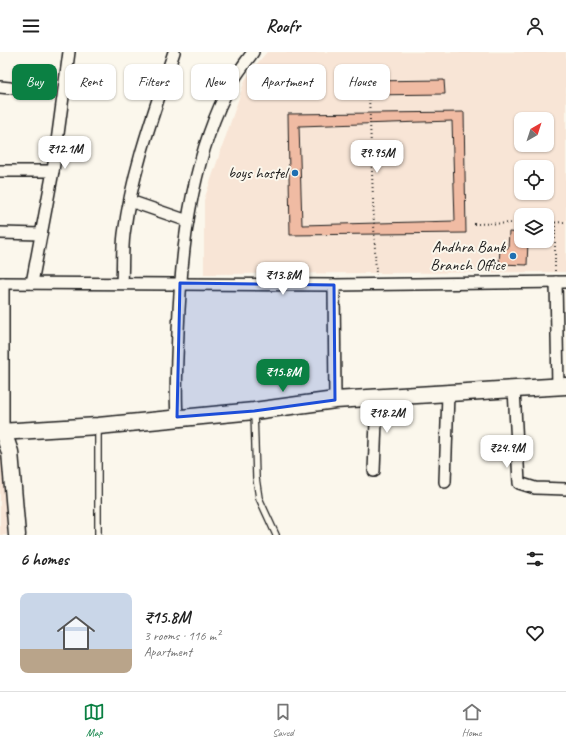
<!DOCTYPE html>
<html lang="en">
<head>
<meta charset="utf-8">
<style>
	:root { --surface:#fff; --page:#f6f6f6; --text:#222; --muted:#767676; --line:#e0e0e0; --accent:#0b8043 }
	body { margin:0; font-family:Caveat,sans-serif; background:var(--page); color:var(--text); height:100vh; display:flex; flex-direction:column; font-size:15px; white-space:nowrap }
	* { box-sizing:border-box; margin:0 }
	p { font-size:13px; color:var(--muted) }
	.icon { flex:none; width:22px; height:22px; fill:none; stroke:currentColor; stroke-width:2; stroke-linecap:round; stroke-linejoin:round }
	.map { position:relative; height:483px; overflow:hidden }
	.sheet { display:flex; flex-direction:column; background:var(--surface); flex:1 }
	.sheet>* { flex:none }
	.hud { position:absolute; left:12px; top:12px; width:542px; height:36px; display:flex; gap:8px }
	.needle { width:26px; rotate:39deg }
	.tools { position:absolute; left:514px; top:60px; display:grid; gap:8px }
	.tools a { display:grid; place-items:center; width:40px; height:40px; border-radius:8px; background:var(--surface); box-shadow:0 1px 3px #0004; font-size:20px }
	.price { position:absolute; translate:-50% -34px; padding:0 9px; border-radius:8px; background:#fff; color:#222; font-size:13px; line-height:26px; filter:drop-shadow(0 1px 2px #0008) }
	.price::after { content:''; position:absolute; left:50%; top:24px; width:12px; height:9px; margin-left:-6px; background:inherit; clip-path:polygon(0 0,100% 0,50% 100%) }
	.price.active { background:var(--accent); color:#fff }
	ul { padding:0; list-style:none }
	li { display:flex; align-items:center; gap:12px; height:100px; padding:0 20px }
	li span { display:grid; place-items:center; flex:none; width:112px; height:80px; border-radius:8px; color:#555 }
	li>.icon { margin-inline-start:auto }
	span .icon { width:48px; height:48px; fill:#fffc; stroke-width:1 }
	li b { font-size:17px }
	h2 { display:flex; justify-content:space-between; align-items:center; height:48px; padding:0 20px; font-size:17px }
	.chip { padding:0 14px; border-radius:8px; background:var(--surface); box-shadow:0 1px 3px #0004; font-size:14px; line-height:36px }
	.chip.active { background:var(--accent); color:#fff }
	header { display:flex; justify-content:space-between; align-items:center; height:52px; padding:0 20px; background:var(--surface); font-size:18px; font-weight:800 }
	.tabs { display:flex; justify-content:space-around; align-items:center; height:56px; border-top:1px solid var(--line); background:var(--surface); font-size:11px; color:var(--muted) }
	.tabs a { display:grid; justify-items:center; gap:2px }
	.tabs .active { color:var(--accent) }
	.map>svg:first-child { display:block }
	.built { fill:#f8e5d6; fill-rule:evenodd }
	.building { fill:#f0bba3; stroke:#1c1c1c; fill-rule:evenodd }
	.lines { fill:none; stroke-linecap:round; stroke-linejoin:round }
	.lane-casing { stroke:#1c1c1c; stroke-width:8 }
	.street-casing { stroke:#1c1c1c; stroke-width:14 }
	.secondary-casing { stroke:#1c1c1c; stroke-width:19 }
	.path { stroke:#1c1c1c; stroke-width:2; stroke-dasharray:1 3; stroke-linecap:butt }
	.lane { stroke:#fbf7ec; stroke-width:5.5 }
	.street { stroke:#fbf7ec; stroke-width:11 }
	.secondary { stroke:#fbf7ec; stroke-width:16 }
	.marked { fill:#1d4ed8; fill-opacity:0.2; stroke:#1d4ed8; stroke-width:3; stroke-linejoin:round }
	.poi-dot { fill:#1f6fb2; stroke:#fbf7ec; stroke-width:1.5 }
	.labels { text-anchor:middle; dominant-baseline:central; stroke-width:4; stroke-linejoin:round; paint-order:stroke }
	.poi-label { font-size:16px; fill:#1c1c1c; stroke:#fbf7ec; text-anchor:end }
</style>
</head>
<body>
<header><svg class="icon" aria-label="menu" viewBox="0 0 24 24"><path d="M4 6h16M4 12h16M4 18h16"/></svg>Roofr<svg class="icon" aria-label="person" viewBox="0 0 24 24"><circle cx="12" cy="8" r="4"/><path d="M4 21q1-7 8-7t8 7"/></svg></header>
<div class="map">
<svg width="566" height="483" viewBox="0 0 566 483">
	<rect width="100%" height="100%" fill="#fbf7ec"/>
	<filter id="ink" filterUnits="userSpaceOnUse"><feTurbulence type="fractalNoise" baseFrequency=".025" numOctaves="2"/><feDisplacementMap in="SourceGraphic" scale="8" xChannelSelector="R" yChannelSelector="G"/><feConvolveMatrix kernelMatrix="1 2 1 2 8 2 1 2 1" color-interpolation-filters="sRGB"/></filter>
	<g filter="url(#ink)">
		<g class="built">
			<path d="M267 0H566V220L204 222V148L245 28 255 14ZM521 67H547V93H521ZM521 115H547V141H521ZM521 163H547V189H521Z"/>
			<path d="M0 402H3L7 483H0Z"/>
		</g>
		<g class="building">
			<path d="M444 28 445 42 369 43V29Z"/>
			<path d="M464 60 466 181 290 183 288 62ZM452 69 455 169 302 173 299 74Z"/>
			<path d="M509 180 521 181V189H528L527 213 499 212 500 196H508Z"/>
		</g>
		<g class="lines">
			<defs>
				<g id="lane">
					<path d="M254 359 256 426 259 446 276 483"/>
					<path d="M98 376V483"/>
				</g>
				<g id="street">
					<path d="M0 35 10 36"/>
					<path d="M0 119H53"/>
					<path d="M130 149 188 169"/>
					<path d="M0 181 41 182"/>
					<path d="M556 230 558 335"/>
					<path d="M0 231 334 233 566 230"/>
					<path d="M32 231 53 119 69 0"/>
					<path d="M122 231C123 215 122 198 124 182 132 119 154 60 174 0"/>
					<path d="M334 233 335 348"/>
					<path d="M514 337 519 431 535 436 566 437"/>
					<path d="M177 365C175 337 177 308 178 280 181 199 190 115 226 41 233 26 244 13 253 0"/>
					<path d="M3 380V231"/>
					<path d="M374 419 377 345"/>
					<path d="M445 430 448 342"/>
				</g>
				<g id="secondary">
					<path d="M0 380 98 374 254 359 335 348 566 334"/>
					<path d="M3 380 10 400 17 483"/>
				</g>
			</defs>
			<use href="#lane" class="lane-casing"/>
			<use href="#street" class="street-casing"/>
			<use href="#secondary" class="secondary-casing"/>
			<g class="path">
				<path d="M369 43 376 223"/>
				<path d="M555 170V221"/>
				<path d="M547 171 566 170"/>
				<path d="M474 172 521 171"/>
			</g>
			<use href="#lane" class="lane"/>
			<use href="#street" class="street"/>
			<use href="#secondary" class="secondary"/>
		</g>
	</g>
	<path class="marked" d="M180 231 334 233 335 348 254 359 177 365Z"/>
	<g class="poi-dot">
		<circle cx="295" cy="121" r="4"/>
		<circle cx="513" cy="204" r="4"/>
	</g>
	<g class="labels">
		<g class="poi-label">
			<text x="287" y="121">boys hostel</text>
			<text x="505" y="195">Andhra Bank<tspan x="505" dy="18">Branch Office</tspan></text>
		</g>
	</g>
</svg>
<div class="tools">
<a><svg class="needle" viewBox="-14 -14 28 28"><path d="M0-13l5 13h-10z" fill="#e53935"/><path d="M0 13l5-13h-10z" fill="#767676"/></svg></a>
<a><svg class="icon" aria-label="locate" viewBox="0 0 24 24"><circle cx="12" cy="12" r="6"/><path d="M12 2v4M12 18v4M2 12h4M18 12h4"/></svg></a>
<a><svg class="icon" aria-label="layers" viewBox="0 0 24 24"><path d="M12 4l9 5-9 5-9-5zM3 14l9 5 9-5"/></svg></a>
</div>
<b class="price" style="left:65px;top:118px">₹12.1M</b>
<b class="price" style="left:377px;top:122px">₹9.95M</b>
<b class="price" style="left:283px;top:244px">₹13.8M</b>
<b class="price active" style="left:283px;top:341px">₹15.8M</b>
<b class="price" style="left:387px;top:382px">₹18.2M</b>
<b class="price" style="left:507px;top:417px">₹24.9M</b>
<div class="hud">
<a class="chip active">Buy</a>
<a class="chip">Rent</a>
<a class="chip">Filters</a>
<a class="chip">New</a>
<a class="chip">Apartment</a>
<a class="chip">House</a>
</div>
</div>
<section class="sheet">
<h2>6 homes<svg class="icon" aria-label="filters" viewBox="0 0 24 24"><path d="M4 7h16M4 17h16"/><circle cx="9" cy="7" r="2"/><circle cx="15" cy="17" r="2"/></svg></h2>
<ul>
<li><span style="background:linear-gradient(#c9d6e8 70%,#b9a48a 0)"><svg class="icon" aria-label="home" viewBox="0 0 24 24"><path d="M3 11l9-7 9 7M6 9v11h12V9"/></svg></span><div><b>₹15.8M</b><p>3 rooms · 116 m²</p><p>Apartment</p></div><svg class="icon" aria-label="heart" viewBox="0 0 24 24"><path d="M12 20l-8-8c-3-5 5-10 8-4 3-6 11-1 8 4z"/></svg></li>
</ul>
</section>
<nav class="tabs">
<a class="active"><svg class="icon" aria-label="map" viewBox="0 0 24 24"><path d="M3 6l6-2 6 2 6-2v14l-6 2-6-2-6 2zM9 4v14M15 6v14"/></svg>Map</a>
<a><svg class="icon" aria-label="saved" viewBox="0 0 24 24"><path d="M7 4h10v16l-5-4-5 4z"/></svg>Saved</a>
<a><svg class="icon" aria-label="home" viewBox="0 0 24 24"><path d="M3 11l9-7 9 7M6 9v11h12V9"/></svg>Home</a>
</nav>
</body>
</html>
